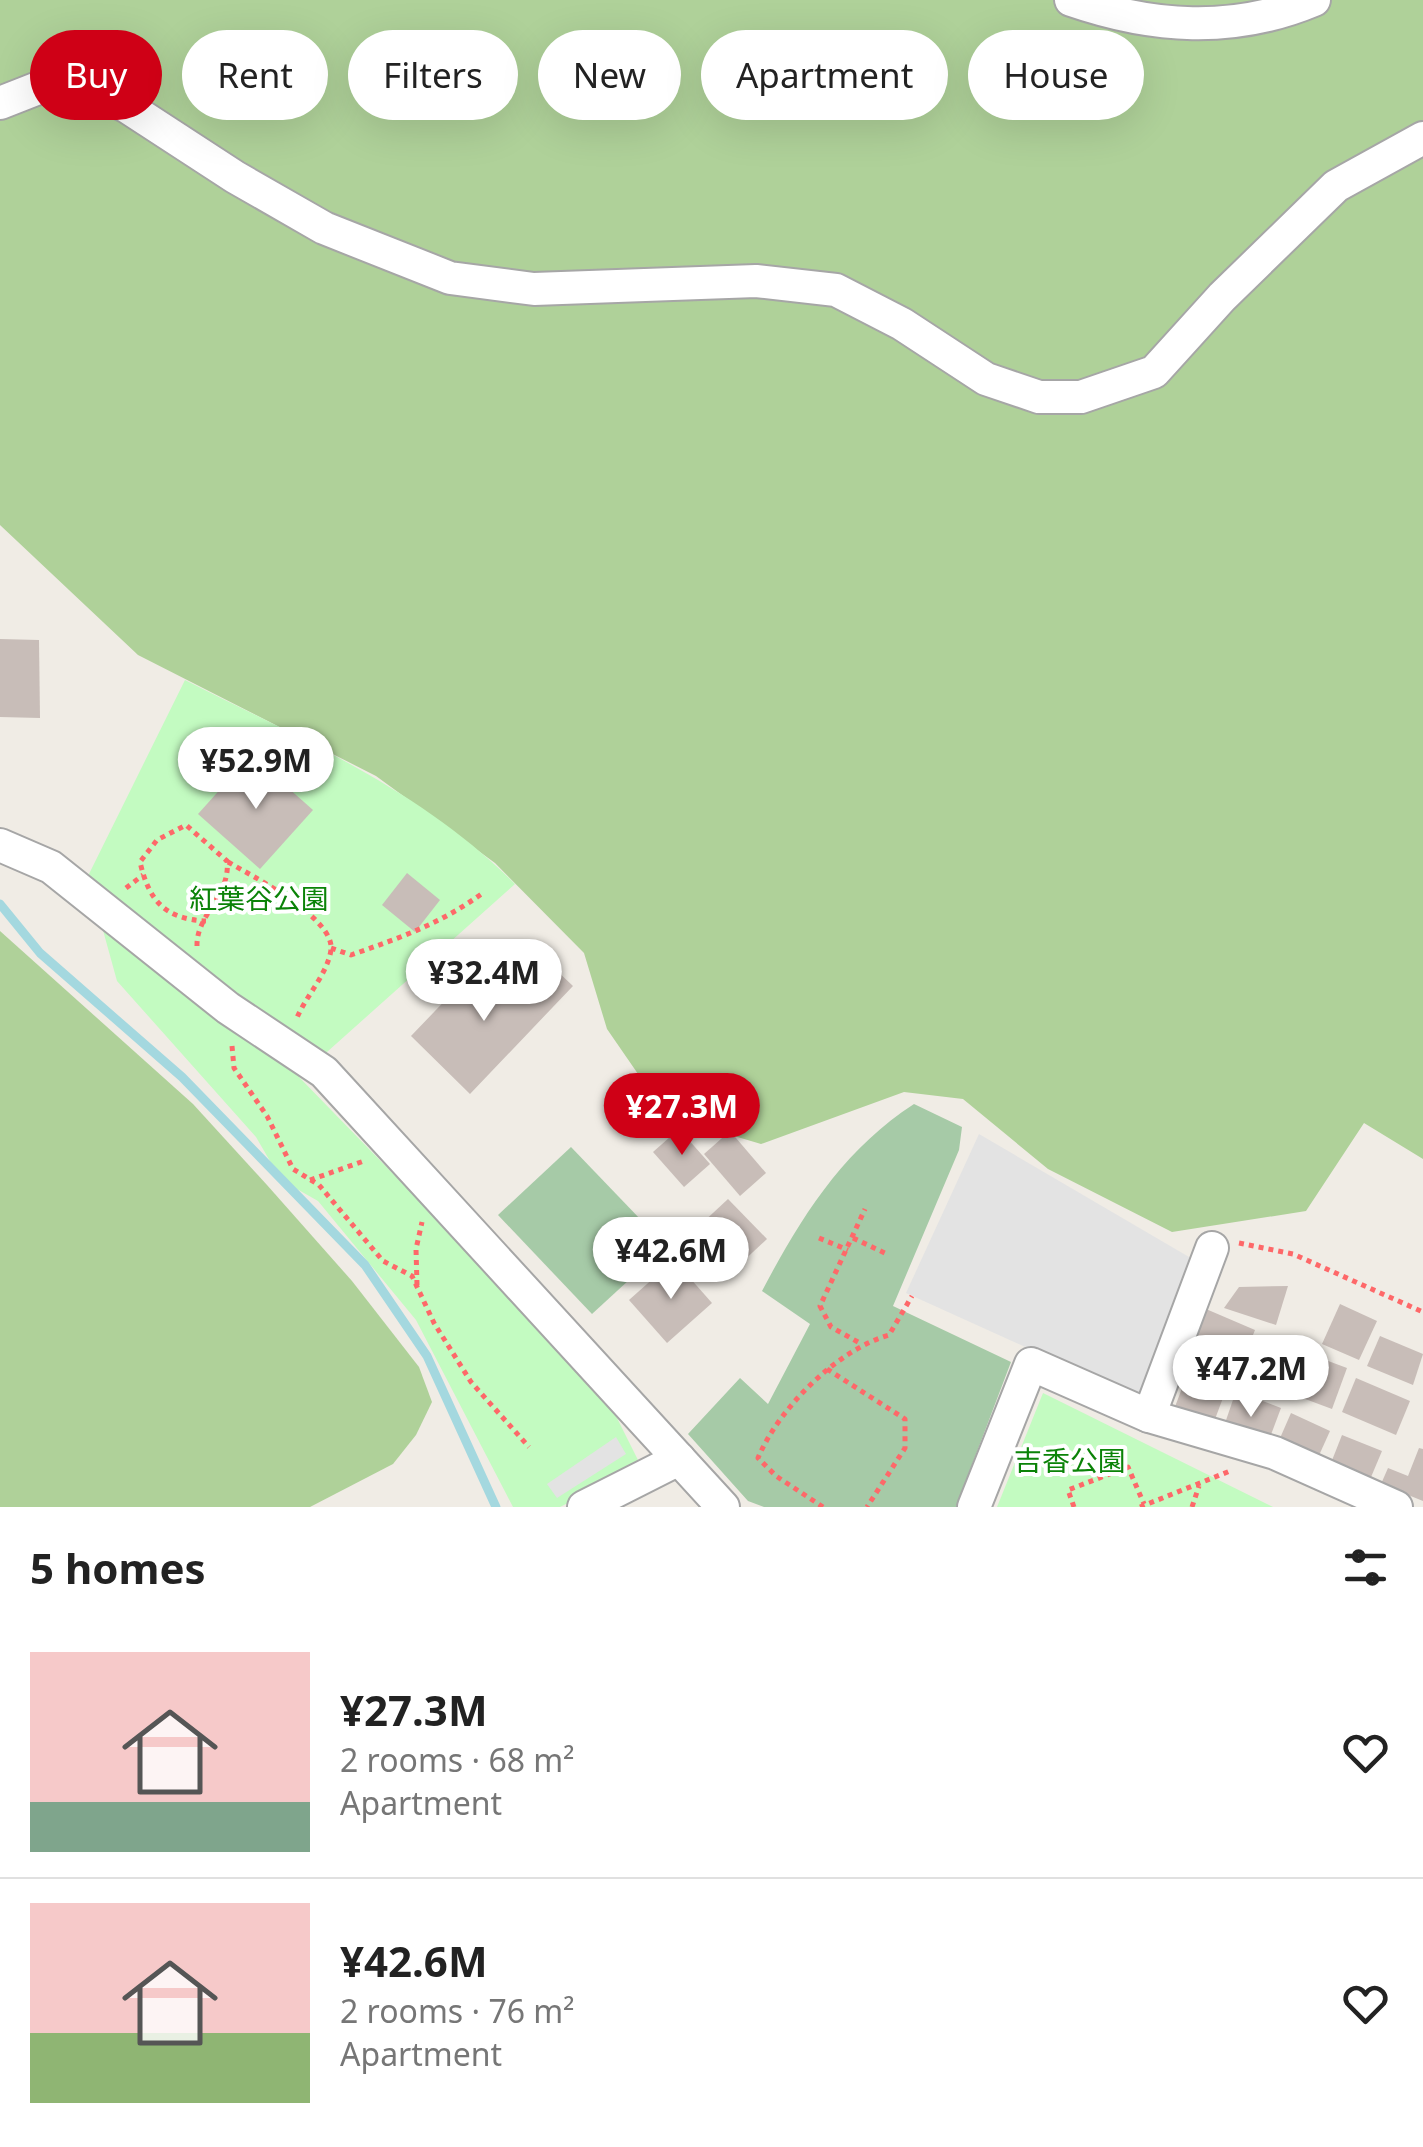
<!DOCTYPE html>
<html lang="en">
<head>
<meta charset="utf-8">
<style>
	:root { --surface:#fff; --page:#f2f2f2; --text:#222; --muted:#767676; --line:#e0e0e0; --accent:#cf0016 }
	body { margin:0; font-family:"Noto Sans","Noto Sans JP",sans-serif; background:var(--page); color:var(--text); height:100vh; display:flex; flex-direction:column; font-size:38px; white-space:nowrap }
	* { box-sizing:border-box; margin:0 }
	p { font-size:32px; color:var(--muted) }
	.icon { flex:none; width:55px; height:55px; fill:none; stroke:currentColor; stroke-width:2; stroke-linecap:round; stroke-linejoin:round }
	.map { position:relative; height:1507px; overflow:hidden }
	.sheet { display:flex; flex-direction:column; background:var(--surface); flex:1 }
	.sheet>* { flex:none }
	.banner { position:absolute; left:30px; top:30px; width:1365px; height:90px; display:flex; gap:20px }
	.price { position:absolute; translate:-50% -85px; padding:0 22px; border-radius:35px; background:#fff; color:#222; font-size:32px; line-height:65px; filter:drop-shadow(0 2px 5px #0008) }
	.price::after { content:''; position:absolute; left:50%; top:60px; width:30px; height:22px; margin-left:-15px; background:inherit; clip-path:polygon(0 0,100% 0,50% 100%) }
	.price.selected { background:var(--accent); color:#fff }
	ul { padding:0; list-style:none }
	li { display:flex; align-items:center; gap:30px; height:250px; padding:0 30px }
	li+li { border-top:2px solid var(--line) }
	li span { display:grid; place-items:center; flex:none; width:280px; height:200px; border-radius:0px; color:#555 }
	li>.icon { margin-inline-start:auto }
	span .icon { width:120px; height:120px; fill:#fffc; stroke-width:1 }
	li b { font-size:42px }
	h2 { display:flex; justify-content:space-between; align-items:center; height:120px; padding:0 30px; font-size:42px }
	.chip { padding:0 35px; border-radius:45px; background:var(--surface); box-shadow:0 10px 40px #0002; font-size:35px; line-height:90px }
	.chip.selected { background:var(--accent); color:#fff }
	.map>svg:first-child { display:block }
	.forest { fill:#afd199 }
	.cemetery { fill:#a6caa7 }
	.park { fill:#c3fbc1 }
	.parking { fill:#e3e3e3 }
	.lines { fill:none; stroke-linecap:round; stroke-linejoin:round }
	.stream { stroke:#a4d8df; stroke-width:9 }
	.building { fill:#c8bdb8 }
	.minor-casing { stroke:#a6a6a6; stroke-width:36 }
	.path { stroke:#fe6869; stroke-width:5; stroke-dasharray:5 5; stroke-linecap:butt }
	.minor { stroke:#fff; stroke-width:32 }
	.labels { text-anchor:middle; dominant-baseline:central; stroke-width:8; stroke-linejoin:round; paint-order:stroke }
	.park-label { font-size:28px; fill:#0b8308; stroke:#fff }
</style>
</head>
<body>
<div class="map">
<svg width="1423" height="1507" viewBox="0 0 1423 1507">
	<rect width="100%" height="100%" fill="#f0ece5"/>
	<g class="forest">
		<path d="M0 0H1423V1159L1364 1123 1306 1211 1172 1232 1048 1169 963 1099 904 1092 761 1144 667 1116 607 1029 584 953 495 863 376 776 138 655 0 525Z"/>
		<path d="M0 931 193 1104 267 1185 352 1281 419 1367 432 1402 416 1435 393 1464 310 1507H0Z"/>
	</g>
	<g class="cemetery">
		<path d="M914 1104 962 1127 959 1150 893 1306 1011 1362 956 1507H764L748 1501 688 1434 740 1378 768 1404 810 1324 762 1291C801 1217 843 1150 914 1104Z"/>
		<path d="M571 1147 666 1246 592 1314 498 1215Z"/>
	</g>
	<g class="park">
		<path d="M185 680C300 738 423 791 515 884L299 1077 470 1253 615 1414 641 1466 560 1507H513L416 1320 318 1201 281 1180 256 1137 117 981 88 876Z"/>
		<path d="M1043 1393 1273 1507H997Z"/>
	</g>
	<g class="parking">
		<path d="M979 1134 1201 1264 1147 1402 906 1293Z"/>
		<path d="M616 1437 626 1454 557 1498 547 1484Z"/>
	</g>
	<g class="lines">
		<path class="stream" d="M0 904 40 953 182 1077 365 1265 427 1356 496 1507"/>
	</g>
	<g class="building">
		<path d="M0 639 39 640 40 718 0 717Z"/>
		<path d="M251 755 313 810 260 869 198 814Z"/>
		<path d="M407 873 440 900 415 932 382 905Z"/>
		<path d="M481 963 522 1003 555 969 573 986 470 1094 411 1036Z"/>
		<path d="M679 1129 710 1164 684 1187 653 1152Z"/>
		<path d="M730 1131 766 1173 740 1196 704 1154Z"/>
		<path d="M728 1199 767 1239 738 1266 699 1226Z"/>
		<path d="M674 1260 712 1303 667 1343 629 1300Z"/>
		<path d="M1288 1286 1276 1325 1224 1308 1239 1287Z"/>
		<path d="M1340 1304 1377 1321 1359 1360 1322 1344Z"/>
		<path d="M1206 1309 1255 1330 1239 1370 1189 1349Z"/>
		<path d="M1380 1336 1423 1354 1413 1385 1367 1366Z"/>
		<path d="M1288 1346 1347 1368 1332 1409 1273 1387Z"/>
		<path d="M1187 1375 1226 1390 1212 1427 1173 1412Z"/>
		<path d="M1356 1378 1410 1401 1396 1435 1342 1412Z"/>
		<path d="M1236 1391 1281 1408 1266 1448 1222 1432Z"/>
		<path d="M1291 1413 1330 1431 1316 1462 1277 1445Z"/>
		<path d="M1342 1435 1382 1451 1366 1489 1327 1473Z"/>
		<path d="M1419 1448 1423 1449V1501L1381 1484 1388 1468 1408 1476Z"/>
	</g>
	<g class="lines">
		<defs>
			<g id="minor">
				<path d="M1071 0C1152 28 1233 34 1314 0"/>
				<path d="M0 103 51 83 83 85 126 106 235 177 324 228 450 278 534 289 756 281 836 290 902 324 986 379 1039 397H1081L1154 372 1222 297 1336 186 1423 138"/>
				<path d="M0 845 51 867 228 1008 324 1072 723 1507"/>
				<path d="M1149 1416 1212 1248"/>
				<path d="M584 1507 679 1459"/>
				<path d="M974 1507 1031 1364 1149 1416 1275 1453 1396 1507"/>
			</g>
		</defs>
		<use href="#minor" class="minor-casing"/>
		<g class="path">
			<path d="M228 862C252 876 335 918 331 950 327 975 305 997 296 1020"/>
			<path d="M126 888 143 875"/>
			<path d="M197 946C196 915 231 895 227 861L186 825 157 840 140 862C149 901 165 919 206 921"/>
			<path d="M331 948 351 955C399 938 441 924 484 892"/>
			<path d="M232 1046 234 1068 267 1116 293 1169 319 1185 383 1261 412 1276 434 1323 471 1382 529 1447"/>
			<path d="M310 1180 364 1161"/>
			<path d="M819 1238 848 1250"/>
			<path d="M853 1238 887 1254"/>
			<path d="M1239 1243 1293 1254 1423 1312"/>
			<path d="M417 1285 416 1249 422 1222"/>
			<path d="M858 1342 831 1327 820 1306 865 1209"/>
			<path d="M827 1369 905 1419V1448L867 1507"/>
			<path d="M823 1507 776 1476 758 1458C779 1408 837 1350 889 1335L912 1296"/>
			<path d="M1074 1507 1068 1490 1128 1467 1144 1504"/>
			<path d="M1140 1507 1230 1471"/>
			<path d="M1192 1507 1199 1486"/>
		</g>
		<use href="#minor" class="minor"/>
	</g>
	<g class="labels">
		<g class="park-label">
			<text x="259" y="898">紅葉谷公園</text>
			<text x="1070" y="1460">吉香公園</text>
		</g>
	</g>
</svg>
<b class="price" style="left:256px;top:812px">¥52.9M</b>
<b class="price" style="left:484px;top:1024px">¥32.4M</b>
<b class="price selected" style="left:682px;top:1158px">¥27.3M</b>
<b class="price" style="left:671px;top:1302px">¥42.6M</b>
<b class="price" style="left:1251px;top:1420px">¥47.2M</b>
<div class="banner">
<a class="chip selected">Buy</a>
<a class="chip">Rent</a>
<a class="chip">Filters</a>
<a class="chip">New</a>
<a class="chip">Apartment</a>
<a class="chip">House</a>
</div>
</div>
<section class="sheet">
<h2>5 homes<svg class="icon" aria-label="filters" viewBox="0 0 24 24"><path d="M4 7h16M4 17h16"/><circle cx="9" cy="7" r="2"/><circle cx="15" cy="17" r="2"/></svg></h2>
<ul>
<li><span style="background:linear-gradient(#f6c9c9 75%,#7fa58c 0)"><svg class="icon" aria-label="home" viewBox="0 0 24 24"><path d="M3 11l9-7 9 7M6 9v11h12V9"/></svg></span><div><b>¥27.3M</b><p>2 rooms · 68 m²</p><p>Apartment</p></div><svg class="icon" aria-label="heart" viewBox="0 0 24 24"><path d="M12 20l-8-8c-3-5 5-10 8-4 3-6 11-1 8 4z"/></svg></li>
<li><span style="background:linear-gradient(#f6c9c9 65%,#8fb573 0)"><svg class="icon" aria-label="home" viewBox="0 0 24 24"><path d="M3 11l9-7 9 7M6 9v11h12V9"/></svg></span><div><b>¥42.6M</b><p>2 rooms · 76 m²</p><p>Apartment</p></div><svg class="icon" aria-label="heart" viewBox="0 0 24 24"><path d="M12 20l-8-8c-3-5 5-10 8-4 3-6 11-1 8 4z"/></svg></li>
</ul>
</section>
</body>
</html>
